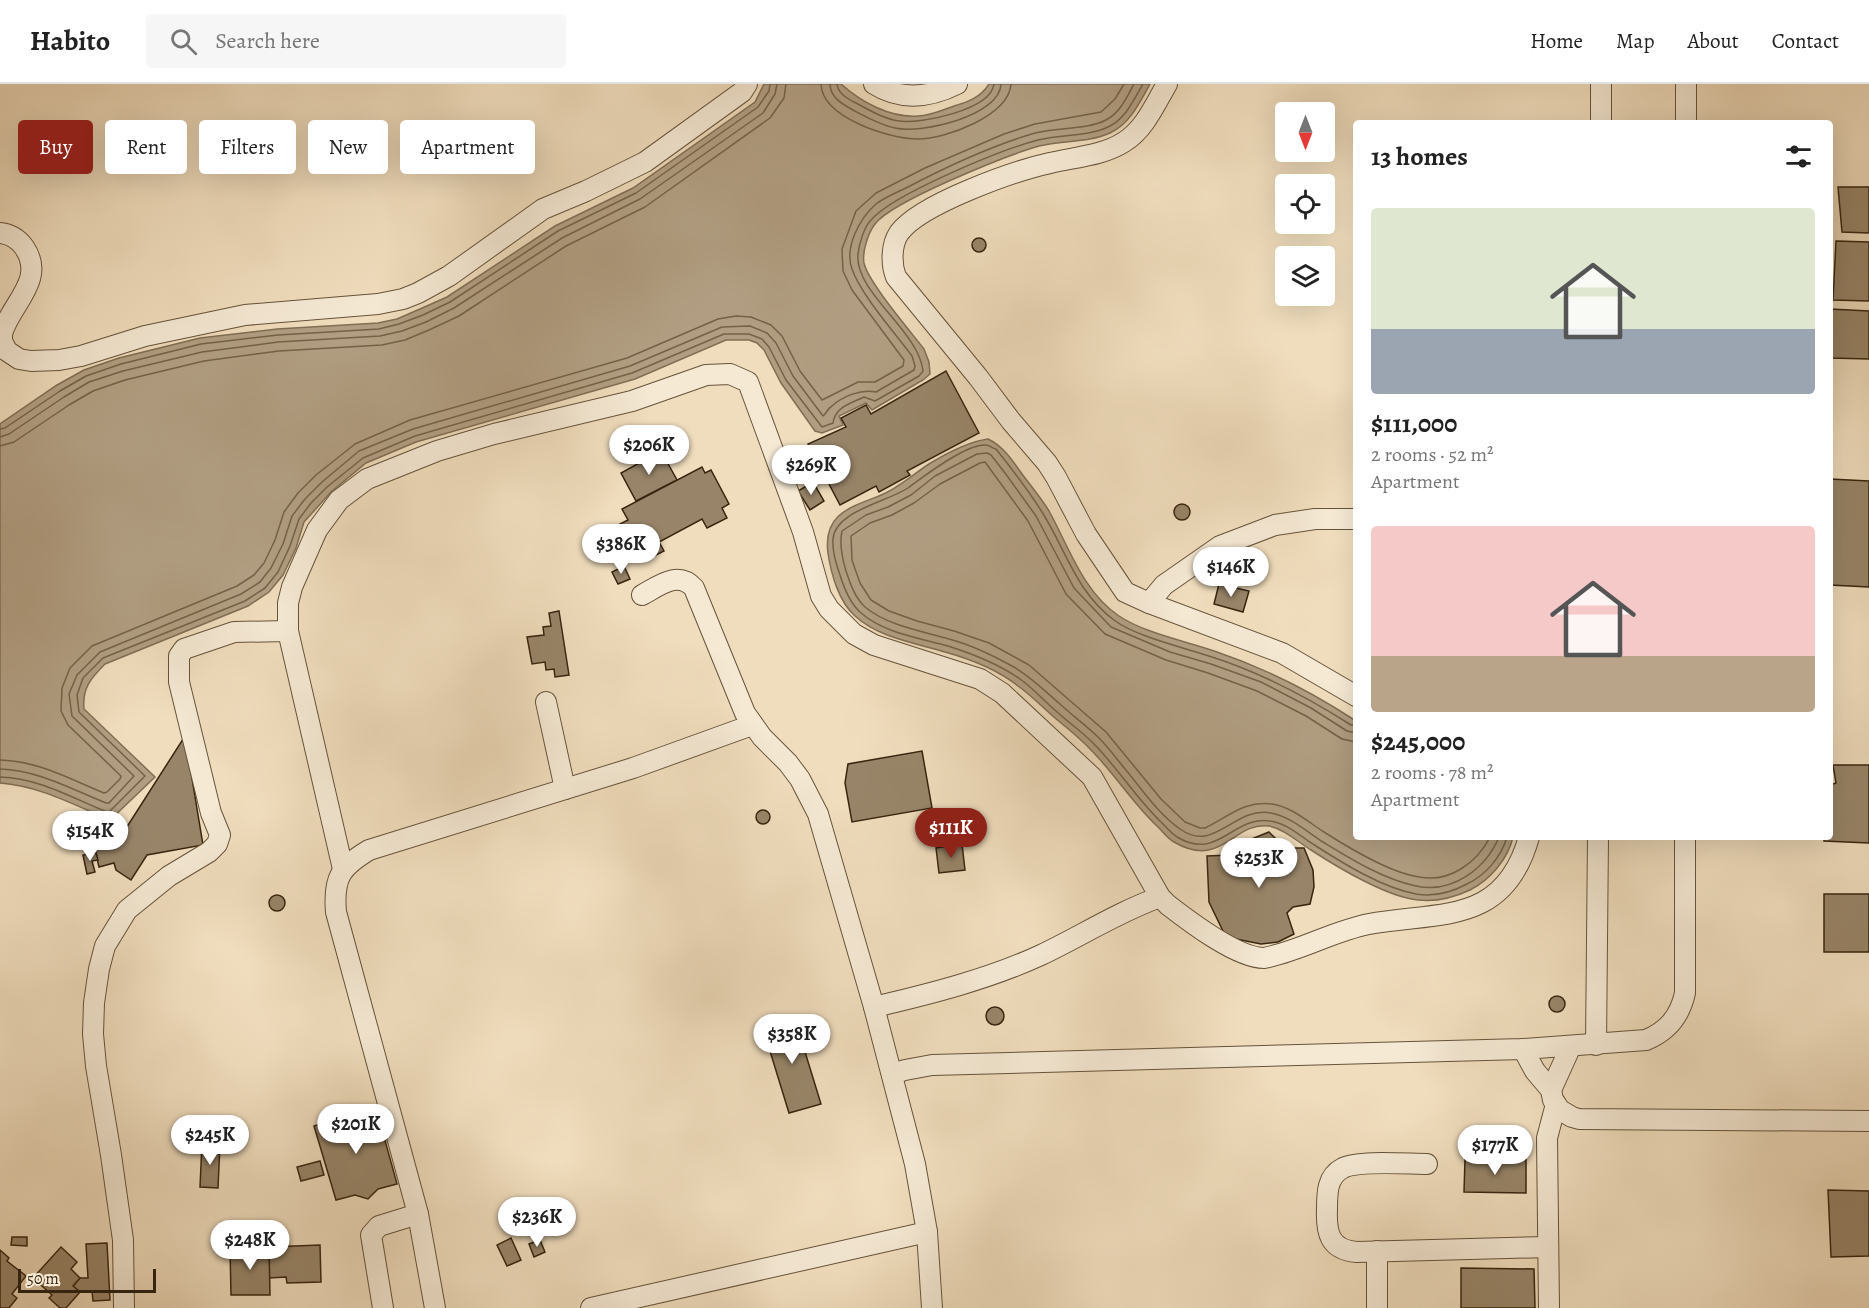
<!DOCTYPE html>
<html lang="en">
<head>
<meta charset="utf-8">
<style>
	:root { --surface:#fff; --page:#f6f6f6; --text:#222; --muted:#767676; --line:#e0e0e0; --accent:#8f2418 }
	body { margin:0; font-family:Alegreya,serif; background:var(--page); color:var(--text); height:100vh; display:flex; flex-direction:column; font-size:22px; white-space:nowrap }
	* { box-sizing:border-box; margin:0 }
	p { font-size:20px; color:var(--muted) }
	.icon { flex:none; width:33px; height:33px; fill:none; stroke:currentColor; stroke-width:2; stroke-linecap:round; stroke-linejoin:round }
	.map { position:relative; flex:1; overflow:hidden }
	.side { position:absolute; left:1353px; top:36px; width:480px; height:720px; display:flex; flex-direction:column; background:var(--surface); border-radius:6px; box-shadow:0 6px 24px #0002 }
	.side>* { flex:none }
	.guide { position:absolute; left:18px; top:36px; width:570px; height:54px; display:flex; gap:12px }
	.needle { width:39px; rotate:180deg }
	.tools { position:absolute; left:1275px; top:18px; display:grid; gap:12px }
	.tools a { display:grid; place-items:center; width:60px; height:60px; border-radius:6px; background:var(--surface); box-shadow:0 6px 24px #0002; font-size:30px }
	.scale { position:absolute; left:18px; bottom:15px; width:138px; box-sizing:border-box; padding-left:6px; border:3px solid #38250f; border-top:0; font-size:16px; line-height:21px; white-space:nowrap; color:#38250f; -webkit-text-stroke:4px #f5e9d4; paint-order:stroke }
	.price { position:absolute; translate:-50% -51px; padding:0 14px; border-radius:21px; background:#fff; color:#222; font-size:20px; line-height:39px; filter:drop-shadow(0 2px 3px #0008) }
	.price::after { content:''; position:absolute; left:50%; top:36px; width:18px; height:14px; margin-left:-9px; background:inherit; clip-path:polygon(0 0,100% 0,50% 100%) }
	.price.on { background:var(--accent); color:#fff }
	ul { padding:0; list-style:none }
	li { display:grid; align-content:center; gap:12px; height:318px; padding:0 18px }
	li span { display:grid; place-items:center; height:186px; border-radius:6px; color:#555 }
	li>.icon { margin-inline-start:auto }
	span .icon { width:108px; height:108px; fill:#fffc; stroke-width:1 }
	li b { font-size:26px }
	h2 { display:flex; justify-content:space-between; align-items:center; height:72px; padding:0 18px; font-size:26px }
	.chip { padding:0 21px; border-radius:6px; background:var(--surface); box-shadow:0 6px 24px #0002; font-size:21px; line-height:54px }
	.chip.on { background:var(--accent); color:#fff }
	header { display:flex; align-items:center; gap:36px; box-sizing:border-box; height:84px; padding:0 30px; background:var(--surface); border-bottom:2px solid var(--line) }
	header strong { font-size:28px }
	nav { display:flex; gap:33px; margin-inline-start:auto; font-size:21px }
	.search { width:420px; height:54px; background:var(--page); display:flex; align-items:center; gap:15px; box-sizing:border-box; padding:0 21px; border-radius:6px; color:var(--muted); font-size:22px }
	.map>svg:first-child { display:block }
	.water { fill:#b19e82; stroke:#816e54; stroke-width:1.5 }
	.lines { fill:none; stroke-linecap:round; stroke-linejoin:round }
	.shore { stroke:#746248; stroke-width:1.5 }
	.building { fill:#988569; stroke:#38250f; stroke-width:1.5 }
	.minor-casing { stroke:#66533a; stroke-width:22 }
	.minor { stroke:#f5e9d4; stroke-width:20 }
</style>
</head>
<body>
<header>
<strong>Habito</strong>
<div class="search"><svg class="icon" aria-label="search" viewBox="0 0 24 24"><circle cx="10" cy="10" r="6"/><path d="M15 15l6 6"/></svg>Search here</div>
<nav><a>Home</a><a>Map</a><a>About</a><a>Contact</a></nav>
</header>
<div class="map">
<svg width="1869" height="1224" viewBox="0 0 1869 1224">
	<rect width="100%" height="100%" fill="#f0ddbd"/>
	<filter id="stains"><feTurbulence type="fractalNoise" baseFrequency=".00333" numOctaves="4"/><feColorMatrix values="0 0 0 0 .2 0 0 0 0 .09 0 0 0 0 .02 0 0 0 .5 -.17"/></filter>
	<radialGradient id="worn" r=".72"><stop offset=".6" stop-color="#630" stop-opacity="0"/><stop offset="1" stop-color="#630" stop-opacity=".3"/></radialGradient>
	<g class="water">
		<path d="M764 0H841C861 18 890 34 918 32 930 32 943 26 954 22 968 18 981 13 989 0H1150C1140 18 1130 40 1110 49 1088 59 1062 56 1039 62 1008 71 892 117 875 140 868 149 862 168 864 179 868 198 911 248 924 265L929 278 930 290 923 296 872 326 866 319 839 332 843 341 822 349 815 347 781 299 764 266 757 259 749 256H726L635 295 416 358 366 379 331 408 304 438 296 464 283 491 269 508 248 522 105 580C91 594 82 604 84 625L155 693 110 736C74 721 40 702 0 699V340L57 301 84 286 119 274 200 254 277 245 378 239 397 235 420 225 447 213 555 142 633 104 755 18Z"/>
		<path d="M988 355C1003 362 1012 376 1022 390 1031 402 1041 414 1049 427 1069 463 1083 508 1119 532 1144 549 1189 558 1217 568 1267 585 1312 608 1356 637V753H1513C1508 775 1490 796 1470 806 1453 814 1436 818 1418 816 1387 813 1337 783 1311 766 1298 758 1284 745 1269 742 1233 737 1222 786 1174 758 1168 755 1163 748 1158 743 1133 720 1115 690 1091 666 1080 654 1067 644 1055 634 1042 623 1031 611 1018 602 998 586 970 575 945 568 916 559 879 554 855 532 839 518 831 490 828 469 823 431 848 424 879 412 898 405 912 391 929 380 947 369 967 358 988 355Z"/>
	</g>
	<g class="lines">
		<g class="shore">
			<path d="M821 0C822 34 890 55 918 55 945 55 1009 32 1011 0"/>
			<path d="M830 0C830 13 842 20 853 26 866 33 880 41 895 44 921 50 1000 32 1001 0"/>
			<path d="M837 0C838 10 848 15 856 19 869 26 884 35 899 37 921 40 991 26 994 0"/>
			<path d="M0 345 5 344 60 307 86 292 121 280 201 260 278 251 379 245 399 240 423 231 450 218 558 147 636 109 758 23 769 7 770 0"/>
			<path d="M0 353 9 350 64 313 89 298 123 287 202 268 278 258 380 252 402 247 426 238 454 224 562 154 640 115 763 29 775 10 777 0"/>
			<path d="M0 362 14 358 69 321 93 307 125 296 204 277 279 267 382 261 405 256 429 246 459 232 566 162 645 123 770 34 784 14 786 0"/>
			<path d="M1356 641H1351C1307 613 1262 589 1212 573 1186 564 1136 553 1114 536 1076 508 1066 466 1042 428 1028 406 1012 385 996 365 994 365 989 361 986 361 967 359 924 392 908 404 887 418 835 427 833 455 832 467 836 480 840 491 844 504 850 519 860 528 883 549 919 554 948 562 973 570 999 580 1020 595 1033 604 1044 617 1056 627 1069 639 1084 649 1096 662 1119 686 1137 715 1161 738 1166 743 1171 749 1177 753 1218 778 1233 731 1270 737 1287 739 1301 753 1316 762 1344 780 1383 804 1416 810 1433 813 1452 808 1467 800 1486 791 1501 773 1507 753"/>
			<path d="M1356 649 1347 647 1311 624 1261 598 1211 580 1170 568 1111 543 1074 504 1036 432 1005 389 991 371 987 369 977 370 935 392 911 411 888 423 866 431 842 447C839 461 842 474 846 487 850 499 855 514 865 523 888 542 922 547 949 555 972 561 992 571 1012 582 1030 592 1045 607 1061 621 1073 632 1087 642 1099 654 1108 663 1117 675 1125 685 1142 705 1158 730 1180 745 1215 770 1234 722 1271 729 1291 733 1306 747 1323 758 1351 775 1383 795 1416 802 1453 810 1486 784 1499 753"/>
			<path d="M1356 658 1342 655 1306 632 1257 607 1208 589 1166 576 1105 550 1066 510 1028 437 985 378 980 379 940 400 914 419 892 431 870 439 851 452 852 476 860 499 871 516 889 527 917 537 954 547 989 559 1029 581 1106 648 1161 715 1185 738 1200 744H1205C1228 733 1245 716 1272 720 1292 723 1308 738 1324 748 1349 764 1390 789 1419 793 1449 799 1477 779 1490 753"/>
			<path d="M0 676C39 677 69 695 104 709L107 708 120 695 121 692 68 641 61 627 62 604 70 584 92 562 237 502 254 491 264 479 275 456 284 428 298 409 316 391 355 360 410 336 627 274 718 235 736 232 751 233 771 241 782 252 800 287 822 316 858 298H875L903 282 904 276 852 206 843 187 842 165 856 127 876 109 925 84 1004 50 1035 40 1101 28 1115 15 1124 0"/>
			<path d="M0 685C38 686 71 705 106 719H109L134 692 72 632 69 610 77 591 100 568 241 510 260 498 271 484 283 460 292 432 305 415 322 398 359 367 413 345 630 282 722 243 750 242 767 249 776 259 793 292 823 332C827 329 827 325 832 322 843 312 861 305 876 308L914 286 915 282 912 272C895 249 861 211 852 185 844 163 860 134 876 120 885 113 898 108 908 103 948 82 991 62 1035 49 1057 43 1087 46 1106 36 1120 29 1127 13 1134 0"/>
			<path d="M0 693C39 694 72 714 107 728L110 727 145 692 79 628 77 611 83 594 103 574 245 517 265 504 278 488 290 462 299 435 311 419 327 403 363 374 415 352 632 289 724 250H749L762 255 769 263 786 296 822 343 833 339C835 323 851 319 864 313L875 317 919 292 923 287C919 247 854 208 858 170 859 160 864 143 871 136 893 110 1003 65 1038 56 1061 50 1089 53 1110 42 1126 34 1134 15 1143 0"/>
		</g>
	</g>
	<g class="building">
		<path d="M1838 103H1869V149L1842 148Z"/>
		<circle cx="979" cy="161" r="7"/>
		<path d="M1836 157 1869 158V217L1833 216Z"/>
		<path d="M1830 225 1869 227V275L1830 274Z"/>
		<path d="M946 287 979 349 907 387 910 391 879 408 876 402 840 421 808 360 846 343 841 334 866 321 871 330Z"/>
		<path d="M661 367 677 396 636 417 621 389Z"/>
		<path d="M702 383 705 389 711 386 729 420 722 424 727 434 707 444 702 435 659 458 664 467 648 475 642 464 633 469 618 441 628 436 622 425Z"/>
		<path d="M1830 395 1869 397V503L1830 501Z"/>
		<path d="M813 398 824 417 810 426 798 407Z"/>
		<circle cx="1182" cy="428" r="8"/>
		<path d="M624 482 630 495 618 500 612 488Z"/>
		<path d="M1219 500 1249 507 1243 528 1214 520Z"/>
		<path d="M559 527 569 591 555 593 554 585 546 586 545 578 532 580 527 553 544 551 543 543 551 542 549 529Z"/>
		<path d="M185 652 203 761 147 771 131 796 116 786 114 779 99 783 95 766 116 760Z"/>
		<path d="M922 667 932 724 852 738 845 699 848 680Z"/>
		<path d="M1833 681H1869V759L1824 757V753H1830V701L1836 699Z"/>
		<circle cx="763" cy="733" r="7"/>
		<path d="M1269 748 1285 764H1304L1313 786 1314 803 1310 820 1293 823 1287 829 1294 850 1278 858 1261 860 1231 854 1223 847 1209 818 1207 772 1231 771 1239 760Z"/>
		<path d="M962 760 965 786 939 789 936 764Z"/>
		<path d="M96 769 98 776 92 777 95 788 87 790 83 771Z"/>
		<rect x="1824" y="810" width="45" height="58"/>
		<circle cx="277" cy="819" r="8"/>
		<circle cx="1557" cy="920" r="8"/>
		<circle cx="995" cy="932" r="9"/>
		<path d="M794 932 821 1020 789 1029 762 941Z"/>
		<path d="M376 1024 397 1100 378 1105 368 1115 355 1111 336 1116 314 1042Z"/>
		<rect x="199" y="1038" width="20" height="14"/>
		<path d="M202 1059 220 1060 218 1104 200 1103Z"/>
		<path d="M1465 1075H1526V1109L1464 1108Z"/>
		<path d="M320 1077 324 1091 301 1097 297 1083Z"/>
		<path d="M1828 1106 1869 1107V1172L1831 1173Z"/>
		<path d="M12 1153H27V1162L11 1161Z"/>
		<path d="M511 1154 521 1176 507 1182 497 1161Z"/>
		<path d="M540 1156 545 1168 534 1173 529 1160Z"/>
		<path d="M107 1159 110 1216 93 1217 92 1207 80 1208 73 1202 80 1194H88L86 1160Z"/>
		<path d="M320 1161 321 1198 287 1199 286 1193 269 1194V1163Z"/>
		<path d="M61 1163 77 1178 71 1185 80 1194 73 1202 80 1208 66 1224H60L49 1214 52 1211 33 1194Z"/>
		<path d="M269 1163 270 1211H231L230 1164Z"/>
		<path d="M0 1166 9 1174 7 1177 26 1192 12 1210 17 1214 9 1224H0Z"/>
		<path d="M1461 1184 1534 1185 1535 1224H1461Z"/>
	</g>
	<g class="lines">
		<defs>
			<g id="minor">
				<path d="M874 0C901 17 929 14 957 0"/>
				<path d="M1167 0C1155 20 1145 45 1124 58 1102 72 1075 73 1050 79 1014 87 920 120 899 149 891 161 891 180 896 193L978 293 1011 337 1047 379 1056 393 1086 450 1125 508 1149 519 1164 501 1220 462 1275 441 1315 435H1356"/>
				<path d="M1686 0V39"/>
				<path d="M1601 39V0"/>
				<path d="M0 149C10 150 18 155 24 163 47 196 10 220 2 250V257L7 267 19 275 31 277 59 276 81 272 145 252 245 231 378 220 403 215 418 209 449 192 543 125 586 107 645 78 742 8 747 0"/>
				<path d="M642 511C659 502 678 486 694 504L745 629 762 653 788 679 800 695 818 730 874 923 915 1080 927 1148 932 1224"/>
				<path d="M1149 519 1282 569 1356 612"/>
				<path d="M546 618 565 705"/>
				<path d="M343 785 288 547V519L292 503 317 446 339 416 367 395 437 367 494 350 632 317 706 291 730 290 748 298 803 448 821 512 829 525 854 550 874 561 980 595 1002 609 1092 693 1160 813 1168 821C1190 838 1237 874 1264 874 1300 867 1333 847 1369 840 1440 827 1504 842 1529 753"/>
				<path d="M874 923C930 910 989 895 1041 871 1081 852 1118 828 1160 813"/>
				<path d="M1596 961 1598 753"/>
				<path d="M1523 965 1535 987 1551 1006 1553 1016 1560 1026 1572 1033 1579 1035 1869 1037"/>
				<path d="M892 990 905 986 932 981 1523 965 1646 956C1668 947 1680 932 1685 909V753"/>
				<path d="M1551 1006 1571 962"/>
				<path d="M1427 1080C1408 1080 1358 1076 1343 1084 1327 1092 1327 1109 1327 1125 1326 1148 1329 1166 1357 1168L1548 1163"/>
				<path d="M1377 1167V1224"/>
				<path d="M124 1224 123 1156 111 1071 96 982 93 950 94 919 99 885 105 862 127 826 169 792 209 768 217 760 220 751 211 729 179 598V572L184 565 234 548 288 547"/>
				<path d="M383 1224 371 1151 379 1142 418 1130"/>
				<path d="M435 1224 418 1130 336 828C333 793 341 783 369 766L633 684 752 641"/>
				<path d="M591 1224 927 1148"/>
				<path d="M1549 1224 1547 1054 1556 1020"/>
			</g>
		</defs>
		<use href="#minor" class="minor-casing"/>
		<use href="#minor" class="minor"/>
	</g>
	<rect width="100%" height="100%" filter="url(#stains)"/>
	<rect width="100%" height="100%" fill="url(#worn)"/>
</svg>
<div class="tools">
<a><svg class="needle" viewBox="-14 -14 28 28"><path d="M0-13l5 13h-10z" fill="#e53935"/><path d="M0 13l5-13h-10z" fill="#767676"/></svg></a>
<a><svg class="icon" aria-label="locate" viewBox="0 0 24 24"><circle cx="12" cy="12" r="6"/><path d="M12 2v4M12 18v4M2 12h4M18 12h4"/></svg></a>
<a><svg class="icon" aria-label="layers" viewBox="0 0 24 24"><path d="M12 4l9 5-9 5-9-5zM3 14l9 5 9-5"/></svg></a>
</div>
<div class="scale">50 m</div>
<b class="price" style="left:649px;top:392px">$206K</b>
<b class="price" style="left:811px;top:412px">$269K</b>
<b class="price" style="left:621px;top:491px">$386K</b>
<b class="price" style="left:1231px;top:514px">$146K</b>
<b class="price on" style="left:951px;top:775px">$111K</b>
<b class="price" style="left:90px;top:778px">$154K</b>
<b class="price" style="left:1259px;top:805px">$253K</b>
<b class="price" style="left:792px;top:981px">$358K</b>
<b class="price" style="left:356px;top:1071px">$201K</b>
<b class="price" style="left:210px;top:1082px">$245K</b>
<b class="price" style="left:1495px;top:1092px">$177K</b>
<b class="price" style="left:537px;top:1164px">$236K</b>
<b class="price" style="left:250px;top:1187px">$248K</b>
<div class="guide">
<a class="chip on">Buy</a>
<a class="chip">Rent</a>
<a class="chip">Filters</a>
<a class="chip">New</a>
<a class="chip">Apartment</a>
</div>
<section class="side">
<h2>13 homes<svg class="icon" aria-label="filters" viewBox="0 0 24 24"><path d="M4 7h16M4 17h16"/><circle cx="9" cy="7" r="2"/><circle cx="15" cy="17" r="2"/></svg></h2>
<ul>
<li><span style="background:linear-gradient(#dfe7d0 65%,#9aa5b1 0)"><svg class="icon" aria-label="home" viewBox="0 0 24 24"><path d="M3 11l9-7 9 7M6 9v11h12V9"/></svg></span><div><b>$111,000</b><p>2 rooms · 52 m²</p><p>Apartment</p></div></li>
<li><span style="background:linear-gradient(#f6c9c9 70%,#b9a48a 0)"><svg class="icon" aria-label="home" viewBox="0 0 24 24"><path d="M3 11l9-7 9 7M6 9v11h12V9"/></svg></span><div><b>$245,000</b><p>2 rooms · 78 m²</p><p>Apartment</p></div></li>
</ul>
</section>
</div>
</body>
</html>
